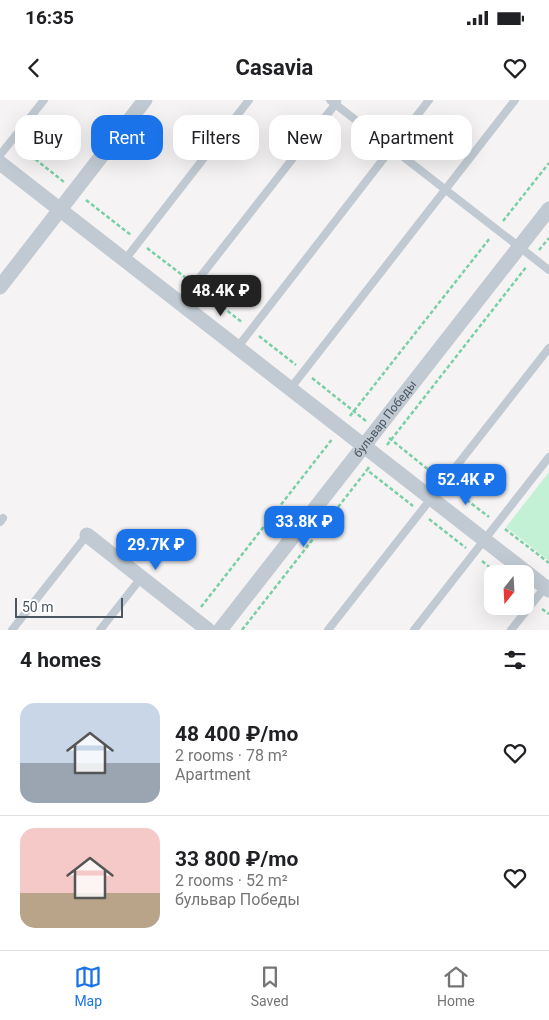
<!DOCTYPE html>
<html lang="en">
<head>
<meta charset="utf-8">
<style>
	:root { --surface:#fff; --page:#f2f2f2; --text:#202124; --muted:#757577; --line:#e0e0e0; --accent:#1a73e8 }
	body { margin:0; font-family:Roboto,sans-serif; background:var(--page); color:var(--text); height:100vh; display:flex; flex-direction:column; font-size:19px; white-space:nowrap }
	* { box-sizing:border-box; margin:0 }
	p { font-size:16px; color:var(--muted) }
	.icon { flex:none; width:28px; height:28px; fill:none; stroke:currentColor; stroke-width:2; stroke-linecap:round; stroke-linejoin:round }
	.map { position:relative; height:530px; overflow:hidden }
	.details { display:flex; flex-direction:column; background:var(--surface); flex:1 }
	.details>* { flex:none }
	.hud { position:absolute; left:15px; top:15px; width:520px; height:45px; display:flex; gap:10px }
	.needle { width:32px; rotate:198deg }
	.fabs { position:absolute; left:484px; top:465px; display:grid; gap:10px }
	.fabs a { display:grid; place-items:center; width:50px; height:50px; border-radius:10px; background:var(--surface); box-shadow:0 5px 20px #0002; font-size:25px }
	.scale { position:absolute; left:15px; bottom:12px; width:108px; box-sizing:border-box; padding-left:5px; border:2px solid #4a5661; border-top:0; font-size:14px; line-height:18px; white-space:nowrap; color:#4a5661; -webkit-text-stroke:4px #fff; paint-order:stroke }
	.price { position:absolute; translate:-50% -42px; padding:0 11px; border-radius:10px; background:var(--accent); color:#fff; font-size:16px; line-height:32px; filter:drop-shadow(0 1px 2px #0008) }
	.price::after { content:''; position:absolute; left:50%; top:30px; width:15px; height:11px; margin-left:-8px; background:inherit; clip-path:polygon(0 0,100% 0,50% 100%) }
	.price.selected { background:#222; color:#fff }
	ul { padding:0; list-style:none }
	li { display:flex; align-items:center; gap:15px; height:125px; padding:0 20px }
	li+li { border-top:1px solid var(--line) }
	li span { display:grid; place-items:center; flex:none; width:140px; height:100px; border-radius:15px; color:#555 }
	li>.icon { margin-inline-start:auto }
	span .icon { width:60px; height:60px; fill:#fffc; stroke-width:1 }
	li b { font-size:21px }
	h2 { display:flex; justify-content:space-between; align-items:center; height:60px; padding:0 20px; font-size:21px }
	.chip { padding:0 18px; border-radius:15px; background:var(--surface); box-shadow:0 5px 20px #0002; font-size:18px; line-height:45px }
	.chip.selected { background:var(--accent); color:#fff }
	.status { display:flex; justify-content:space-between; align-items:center; height:35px; padding:0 25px; background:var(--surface); direction:ltr }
	.status svg { height:14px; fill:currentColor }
	header { display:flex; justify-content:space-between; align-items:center; height:65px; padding:0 20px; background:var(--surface); font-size:22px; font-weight:700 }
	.tabs { display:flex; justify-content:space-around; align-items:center; height:70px; border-top:1px solid var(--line); background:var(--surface); font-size:14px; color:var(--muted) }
	.tabs a { display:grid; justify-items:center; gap:2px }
	.tabs .selected { color:var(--accent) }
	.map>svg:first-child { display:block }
	.green { fill:#c3f1d5 }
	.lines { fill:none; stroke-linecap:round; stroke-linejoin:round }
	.path { stroke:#7ad0a6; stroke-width:2.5; stroke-dasharray:4 2.5; stroke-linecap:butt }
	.lane { stroke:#c1cad2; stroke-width:8 }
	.street { stroke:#c1cad2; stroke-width:15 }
	.labels { text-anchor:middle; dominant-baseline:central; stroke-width:4; stroke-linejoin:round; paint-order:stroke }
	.street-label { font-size:12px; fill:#4a5661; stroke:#fff }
</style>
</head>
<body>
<div class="status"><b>16:35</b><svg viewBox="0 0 49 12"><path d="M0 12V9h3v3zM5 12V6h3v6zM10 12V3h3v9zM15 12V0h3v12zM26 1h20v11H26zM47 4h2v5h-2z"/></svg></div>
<header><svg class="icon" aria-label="back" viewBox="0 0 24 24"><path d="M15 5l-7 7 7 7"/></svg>Casavia<svg class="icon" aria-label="heart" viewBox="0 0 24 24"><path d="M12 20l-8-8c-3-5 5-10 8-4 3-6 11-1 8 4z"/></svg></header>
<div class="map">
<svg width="549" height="530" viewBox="0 0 549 530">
	<rect width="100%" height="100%" fill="#f5f3f3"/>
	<path class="green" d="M549 372V461L506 427Z"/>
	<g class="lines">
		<g class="path">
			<path d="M20 47 64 82"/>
			<path d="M86 100 131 135"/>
			<path d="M503 121 549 63"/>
			<path d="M147 148 186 178"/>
			<path d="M539 150 549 138"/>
			<path d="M202 191 243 223"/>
			<path d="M259 236 296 265"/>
			<path d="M312 278 366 321"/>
			<path d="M350 316 490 138"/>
			<path d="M389 338 435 375"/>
			<path d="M387 345 527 166"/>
			<path d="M369 367 367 370 413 406"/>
			<path d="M451 388 489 417"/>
			<path d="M429 419 466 448"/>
			<path d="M505 429 549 463"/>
			<path d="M482 461 498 474"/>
			<path d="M201 507 333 338"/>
			<path d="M542 509 549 514"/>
			<path d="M242 530 367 370"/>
		</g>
		<g class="lane">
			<path d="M330 0 549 170"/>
			<path d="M0 55 44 0"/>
			<path d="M124 161 249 0"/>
			<path d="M179 204 337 2"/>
			<path d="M237 248 429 0"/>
			<path d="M290 289 515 0"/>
			<path d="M0 422 3 418"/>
			<path d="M12 530 87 435"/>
			<path d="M100 530 141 478"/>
			<path d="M328 530 549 248"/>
			<path d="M414 530 549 357"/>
			<path d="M511 530 546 486"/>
		</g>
		<g class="street">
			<path d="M0 63 549 490"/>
			<path d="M0 187 145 0"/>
			<path d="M87 435 208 530"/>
			<path id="s1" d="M220 530 549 109"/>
		</g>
	</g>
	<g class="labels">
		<g class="street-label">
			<text stroke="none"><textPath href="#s1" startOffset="268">бульвар Победы</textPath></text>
		</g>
	</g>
</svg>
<div class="fabs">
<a><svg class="needle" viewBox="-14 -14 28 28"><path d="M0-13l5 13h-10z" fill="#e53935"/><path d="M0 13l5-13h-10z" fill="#757577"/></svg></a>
</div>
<div class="scale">50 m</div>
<b class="price selected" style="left:221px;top:217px">48.4K ₽</b>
<b class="price" style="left:466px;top:406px">52.4K ₽</b>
<b class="price" style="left:304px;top:448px">33.8K ₽</b>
<b class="price" style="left:156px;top:471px">29.7K ₽</b>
<div class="hud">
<a class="chip">Buy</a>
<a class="chip selected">Rent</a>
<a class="chip">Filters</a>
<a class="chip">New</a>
<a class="chip">Apartment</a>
</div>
</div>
<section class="details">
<h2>4 homes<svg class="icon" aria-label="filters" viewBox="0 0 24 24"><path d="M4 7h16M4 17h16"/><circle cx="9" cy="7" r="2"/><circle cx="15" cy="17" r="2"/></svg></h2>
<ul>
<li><span style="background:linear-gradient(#c9d6e8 60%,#9aa5b1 0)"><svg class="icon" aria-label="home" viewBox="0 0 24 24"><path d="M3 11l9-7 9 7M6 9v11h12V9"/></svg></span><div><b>48 400 ₽/mo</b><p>2 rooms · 78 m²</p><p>Apartment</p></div><svg class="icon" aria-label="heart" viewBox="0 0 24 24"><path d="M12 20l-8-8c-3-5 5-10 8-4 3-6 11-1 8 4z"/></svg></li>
<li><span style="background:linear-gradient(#f6c9c9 65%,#b9a48a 0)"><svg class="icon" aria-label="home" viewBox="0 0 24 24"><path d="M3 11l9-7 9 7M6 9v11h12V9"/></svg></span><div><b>33 800 ₽/mo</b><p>2 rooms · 52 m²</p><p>бульвар Победы</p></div><svg class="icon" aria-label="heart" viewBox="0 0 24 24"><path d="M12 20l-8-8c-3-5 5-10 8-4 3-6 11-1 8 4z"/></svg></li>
</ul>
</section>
<nav class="tabs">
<a class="selected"><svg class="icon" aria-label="map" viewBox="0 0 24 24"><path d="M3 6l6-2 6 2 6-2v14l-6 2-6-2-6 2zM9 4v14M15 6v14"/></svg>Map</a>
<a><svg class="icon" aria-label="saved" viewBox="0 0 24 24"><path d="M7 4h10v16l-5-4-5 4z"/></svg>Saved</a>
<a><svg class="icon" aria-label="home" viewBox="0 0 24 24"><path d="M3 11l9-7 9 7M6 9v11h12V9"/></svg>Home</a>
</nav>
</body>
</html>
